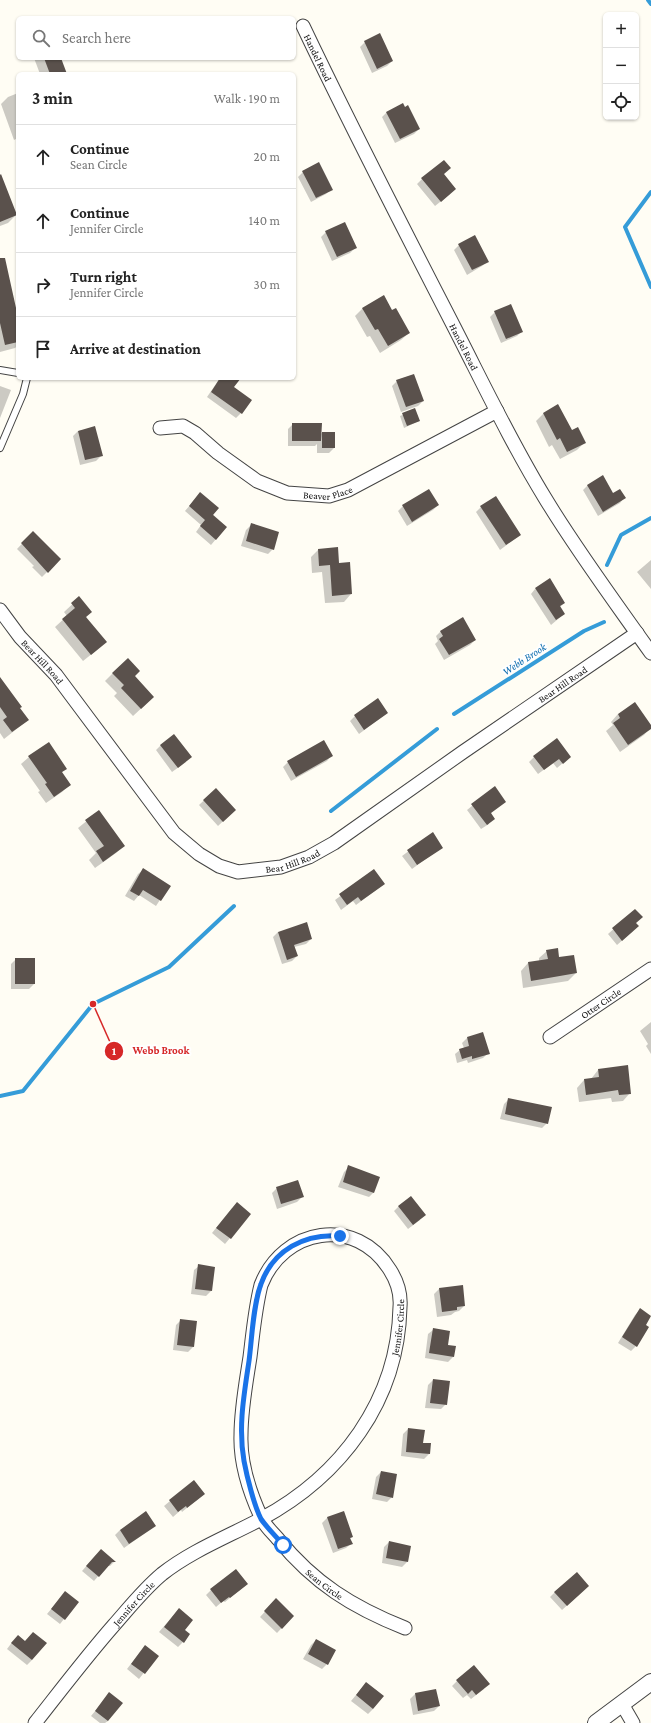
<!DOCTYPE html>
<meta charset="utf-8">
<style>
:root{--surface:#fff;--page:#f6f6f6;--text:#222;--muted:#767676;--line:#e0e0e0}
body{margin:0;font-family:"Crimson Pro",serif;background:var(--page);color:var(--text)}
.controls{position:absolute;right:12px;top:12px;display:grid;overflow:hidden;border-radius:6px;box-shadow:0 1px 3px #0004}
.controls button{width:36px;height:36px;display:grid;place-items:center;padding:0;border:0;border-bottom:1px solid var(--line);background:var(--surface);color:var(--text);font:20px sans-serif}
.stop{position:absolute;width:12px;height:12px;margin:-9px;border:3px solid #1a73e8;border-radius:50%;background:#fff}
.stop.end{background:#1a73e8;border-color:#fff;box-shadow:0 1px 4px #0008}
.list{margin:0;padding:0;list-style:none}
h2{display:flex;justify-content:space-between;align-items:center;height:52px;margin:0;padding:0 16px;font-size:17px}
h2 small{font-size:13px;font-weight:400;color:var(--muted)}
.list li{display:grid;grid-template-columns:26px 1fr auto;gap:12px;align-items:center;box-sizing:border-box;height:64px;padding:0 16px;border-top:1px solid var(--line)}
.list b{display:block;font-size:15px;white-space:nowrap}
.list p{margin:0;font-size:13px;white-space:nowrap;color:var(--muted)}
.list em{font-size:13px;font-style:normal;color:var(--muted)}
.icon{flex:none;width:22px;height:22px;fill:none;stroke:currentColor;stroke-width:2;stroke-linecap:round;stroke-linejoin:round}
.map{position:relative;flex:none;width:651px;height:1723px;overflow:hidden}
.search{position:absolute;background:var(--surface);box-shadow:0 1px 3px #0004;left:16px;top:16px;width:280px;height:44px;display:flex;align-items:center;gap:10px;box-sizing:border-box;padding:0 14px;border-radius:6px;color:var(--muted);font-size:15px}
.panel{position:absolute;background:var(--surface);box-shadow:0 1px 3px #0004;left:16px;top:72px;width:280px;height:308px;border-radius:6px}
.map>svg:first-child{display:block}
.shadow{fill:#0003}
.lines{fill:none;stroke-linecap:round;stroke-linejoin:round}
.stream{stroke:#359cd8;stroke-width:4}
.building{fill:#5a514c}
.service-casing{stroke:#444;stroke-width:8}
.minor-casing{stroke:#444;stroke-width:15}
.tertiary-casing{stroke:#444;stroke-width:18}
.service{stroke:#fff;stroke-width:6}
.minor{stroke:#fff;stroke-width:13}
.tertiary{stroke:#fff;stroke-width:16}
.route{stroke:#1a73e8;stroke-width:5}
.labels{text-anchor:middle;stroke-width:4;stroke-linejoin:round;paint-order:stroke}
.street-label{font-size:10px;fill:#111;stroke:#fff}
.water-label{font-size:11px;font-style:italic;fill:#0d6daf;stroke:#fff}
.leader{fill:none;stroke:#d62828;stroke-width:1.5}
.callout-dot{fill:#d62828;stroke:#fff;stroke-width:1.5}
.mark-label{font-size:12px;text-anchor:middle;font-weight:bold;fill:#fff}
.callout-label{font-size:11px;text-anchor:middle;font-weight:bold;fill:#d62828;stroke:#fff;stroke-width:4;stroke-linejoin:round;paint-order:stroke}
</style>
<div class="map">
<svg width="651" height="1723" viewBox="0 0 651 1723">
<rect width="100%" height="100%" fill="#fffdf4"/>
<path class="shadow" d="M365 42 392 61 387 66 372 73 360 47Z
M34 58H60L66 74H40Z
M18 93V138L14 140 1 104 8 97Z
M387 112 419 129 414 134 395 143 382 117Z
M303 172 331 189 326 194 311 202 298 177Z
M443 175 450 194 435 206 417 184 422 179Z
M0 196 16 215 8 223 0 226Z
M326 232 355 248 350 253 332 261 321 237Z
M459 245 487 262 482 266 467 275 454 250Z
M0 272 18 322V345L15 348 0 352Z
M363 308 392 311 409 333 401 340 380 353 370 336 367 337 355 316Z
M495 312 522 331 517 336 501 343 490 317Z
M220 378H231L241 413 236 418 207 397Z
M397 381 423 401 418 406 401 412 392 386Z
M0 386 11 390 0 418Z
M558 406 571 431 585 442 577 450 560 459 552 445 549 447 536 421 543 414Z
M414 410 419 421 404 428 400 416Z
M293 424 320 434 322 433 334 448 329 453H317V444L315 446H288V429Z
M94 428 101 456 96 461 80 465 73 436 78 431Z
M588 485 613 494 624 498 620 503 598 516 583 490Z
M196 498 226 527 211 545 196 532 201 525 185 511Z
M438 505 433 510 407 526 398 511 403 506Z
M481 507 520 535 500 550 476 512Z
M251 525 273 549 268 554 241 546 246 530Z
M33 532 60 559 42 577 32 567 34 566 17 549Z
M318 550 338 564 349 563 351 594 344 602 325 603 322 572 312 573 311 557Z
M651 560V589L637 572Z
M535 589 564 603 560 607 564 614 551 625 531 594Z
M79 598 98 649 83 661 55 627 67 616 64 612Z
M441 631 475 640 470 645 444 660 435 644 438 641 436 636Z
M113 673 146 704 133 716 114 696 117 693 105 681Z
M0 687 28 720 4 739 0 733Z
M387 713 359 734 350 721 355 716Z
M618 714 651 727 644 735 620 752 606 731 613 725 611 722Z
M323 742 331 756 327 761 291 781 283 767 288 762Z
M161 745 186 762 172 772 156 750Z
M29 757 66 768 61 773 69 785 62 792 46 803 38 792 40 791 21 764Z
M534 757H570L557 768 553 763 538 774 529 762Z
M494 788 489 824 481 829 467 810Z
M216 789 235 810 218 826 199 805Z
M99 811 124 846 116 853 95 868 89 860 96 853 78 828Z
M433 833 442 847 412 869 402 856Z
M143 870 169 886 156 906 139 895 134 901 125 896 138 874Z
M374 871 384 884 356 905 353 901 341 910 335 900Z
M635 910V923L633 931 617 945 608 934Z
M278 932 311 939 306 944 294 947 297 956 292 961 282 964 273 937Z
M547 951 576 973 568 981 523 988 521 971 528 963 539 961V958Z
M16 959 34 984 29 989H11V964Z
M651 1022V1054L646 1046 648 1044 640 1031Z
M467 1038 488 1053 483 1058 468 1063 467 1060 457 1063 455 1054 460 1050 464 1048 462 1043Z
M598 1070 630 1093 623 1101 612 1102 611 1098 579 1102 577 1088 584 1080 591 1079Z
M509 1099 547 1123 542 1128 500 1119 504 1104Z
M349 1167 374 1192 369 1197 338 1187 344 1172Z
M277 1188 302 1197 297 1202 277 1209 272 1193Z
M399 1206 420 1220 408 1229 394 1211Z
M232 1208 250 1214 225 1244 212 1233Z
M199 1266 214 1268 211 1291 206 1296 191 1294 194 1270Z
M462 1286 464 1306 459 1311 455 1312 451 1315 437 1317 434 1294 439 1289Z
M640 1310 636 1346 631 1351 618 1343 635 1315Z
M181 1320 196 1322 193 1347 188 1352 173 1350 176 1325Z
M433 1330 447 1346 453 1357 448 1362 425 1358 428 1334Z
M433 1380 446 1404 441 1409 425 1408 428 1385Z
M408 1429 422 1443 429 1454 424 1459 401 1456 403 1434Z
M381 1472 392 1497 387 1502 372 1499 376 1477Z
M194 1481 199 1498 182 1512 181 1510 173 1517 164 1506Z
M343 1512 352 1537 350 1539 351 1544 346 1548 333 1553 322 1523 327 1518Z
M155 1526 124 1548 115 1535 120 1530Z
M389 1542 407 1562 402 1567 382 1563 384 1547Z
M96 1555 114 1562 110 1566H107L94 1581 82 1571Z
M247 1584 225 1602 223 1601 216 1607 206 1595 211 1590Z
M583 1591 562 1610 550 1597 555 1592Z
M61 1597 64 1619 60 1624 47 1614Z
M271 1605 293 1616 277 1633 260 1617Z
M179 1609 183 1630V1642L178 1647 159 1632Z
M316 1640 334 1651 327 1664 322 1669 303 1659 311 1645Z
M13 1641 25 1642 32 1660 27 1665 7 1649Z
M140 1652 157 1656 139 1679 127 1669Z
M457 1681 484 1689 471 1699 467 1695 463 1698 452 1686Z
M366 1683 373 1709 368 1714 351 1701Z
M435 1690 439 1706 434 1711 413 1715 410 1699 415 1694Z
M105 1699 108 1721 105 1723H100L91 1716Z"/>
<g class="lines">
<path class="stream" d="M648 0 651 4
M651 192 625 227 651 287
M607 565 621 535 651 518
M454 714 584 631 604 622
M331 811 437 729
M0 1096 23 1091 93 1004 169 967 234 906"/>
</g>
<path class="building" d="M380 33 393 61 377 69 364 41Z
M44 58H61L67 74H50Z
M403 103 405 107 408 105 420 129 400 139 386 112Z
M444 160 451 168 444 174 456 189 441 202 421 178Z
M319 162 333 190 316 198 302 171Z
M1 174 17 215 0 222V175Z
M345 222 357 248 337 257 325 231Z
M475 235 489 262 472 270 458 244Z
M0 258H5L18 317V342L5 345 0 323Z
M384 295 392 310 396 308 410 333 388 346 378 329 375 330 362 308Z
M511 304 523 332 506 339 494 311Z
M414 374 424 401 406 407 396 380Z
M220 378H241L234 387 252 400 242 414 211 392Z
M558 404 572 430 578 427 586 443 567 452 560 438 557 440 543 413Z
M415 408 420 421 407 426 402 413Z
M292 423H322L321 441H292Z
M95 426 103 456 85 460 78 431Z
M322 432H335V448H322Z
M603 475 613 493 620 489 626 498 603 512 587 485Z
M429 489 439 505 412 522 402 505Z
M200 492 219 508 213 515 227 527 216 540 200 526 205 520 189 506Z
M496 496 521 535 506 545 480 506Z
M251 523 279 532 274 550 246 541Z
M33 531 61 559 48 573 21 543Z
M338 547 339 563 350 562 352 594 332 596 330 565 319 566 318 549Z
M550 578 565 603 560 606 565 614 556 620 535 588Z
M79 596 92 612 86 617 107 642 91 655 62 619 75 608 71 603Z
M463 617 476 640 449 655 439 639 443 636 440 631Z
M128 658 140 671 135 676 154 697 141 709 121 688 124 685 112 673Z
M0 677 22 707 20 708 29 720 12 732 3 720 7 717 0 707Z
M378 698 388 713 364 730 354 715Z
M635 702 651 725V729L628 745 613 723 620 718 618 714Z
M174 734 192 757 178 768 160 745Z
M557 738 571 757 563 764 559 759 544 770 533 756Z
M324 740 333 756 296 777 287 761Z
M49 742 67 769 62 772 71 785 54 797 45 784 47 783 28 756Z
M495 786 506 802 491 813 495 819 487 825 471 804Z
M216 788 236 810 223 822 203 800Z
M99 810 125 846 103 862 96 851 104 846 85 820Z
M433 832 443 848 417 865 407 850Z
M143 868 171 886 161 901 143 890 139 896 130 891Z
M374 869 385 884 361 901 358 897 347 905 339 894Z
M635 909 643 917 636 923 639 926 622 941 612 928Z
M307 922 312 939 294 945 298 956 287 960 278 932Z
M558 948 559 957 574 955 577 973 531 981 528 962 548 959 546 950Z
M15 958H35V984H15Z
M483 1032 490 1054 472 1059V1056L462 1059 459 1049 469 1046 467 1037Z
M628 1065 631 1094 619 1095 618 1090 586 1095 584 1079 599 1077 598 1069Z
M508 1098 552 1107 548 1124 505 1114Z
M348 1165 380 1177 374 1193 343 1182Z
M298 1180 304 1197 281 1204 276 1187Z
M411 1196 426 1215 413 1225 398 1206Z
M237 1202 251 1214 231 1239 216 1228Z
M198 1264 215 1267 212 1291 195 1289Z
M463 1285 465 1306 457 1307V1310L442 1312 439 1288Z
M640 1308 651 1316 646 1325 649 1327 637 1347 622 1337Z
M180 1319 197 1321 194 1347 177 1345Z
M433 1328 450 1331 448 1345 456 1346 454 1357 429 1353Z
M433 1379 450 1381 447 1405 430 1403Z
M408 1428 425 1430 423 1443H431L430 1454 406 1452Z
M381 1471 397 1474 393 1498 376 1494Z
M194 1480 205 1494 187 1508 186 1506 178 1512 169 1500Z
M146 1511 156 1526 129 1544 120 1530Z
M344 1511 353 1537 350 1538 353 1544 338 1549 327 1517Z
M389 1541 411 1546 408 1562 386 1558Z
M101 1549 116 1562H112L99 1577 86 1566Z
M236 1569 248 1584 230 1598 229 1597 221 1603 210 1589Z
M577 1572 589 1586 567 1606 554 1592Z
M65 1591 79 1602 65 1620 51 1609Z
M276 1598 294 1616 282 1629 264 1611Z
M179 1608 193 1620 185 1630 190 1634 184 1643 164 1627Z
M33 1632 47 1643 32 1660 11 1643 18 1635 25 1641Z
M316 1639 336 1650 328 1665 308 1654Z
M145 1645 159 1656 145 1674 131 1664Z
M474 1665 490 1684 476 1695 472 1690 468 1694 456 1680Z
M366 1682 384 1696 373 1709 356 1695Z
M436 1689 440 1706 418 1711 415 1693Z
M109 1692 123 1703 108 1721 95 1711Z"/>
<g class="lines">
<g class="service-casing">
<path id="service" d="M0 370 18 373
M0 448 23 394 27 378"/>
</g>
<g class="minor-casing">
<g id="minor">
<path id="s1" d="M303 26C350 125 400 222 450 319 481 379 510 441 545 498 577 551 615 602 651 653"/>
<path id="s2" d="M160 428 183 426 195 433 218 453 257 481 287 493 329 496 348 490 497 411"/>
<path id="s3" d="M0 610 20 637 56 675 174 833 199 854 219 866 238 872 281 867 309 857 334 843 463 752 637 633"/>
<path id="s4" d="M550 1037 651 969"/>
<path d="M622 1704 633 1723"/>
<path id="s5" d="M35 1723C61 1690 86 1657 114 1625 129 1608 144 1589 162 1574 191 1551 227 1537 261 1519 341 1476 398 1401 400 1307 401 1295 397 1281 390 1270 356 1215 283 1228 261 1285 255 1309 253 1333 250 1357 246 1383 241 1409 241 1435 240 1462 250 1493 261 1517 264 1525 272 1532 278 1539 314 1583 352 1607 405 1628"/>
</g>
</g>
<g class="tertiary-casing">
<path id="tertiary" d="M596 1723 651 1682"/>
</g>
<use href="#service" class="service"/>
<use href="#minor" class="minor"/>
<use href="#tertiary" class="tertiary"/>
</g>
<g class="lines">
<path class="route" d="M283 1545C276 1536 267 1528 261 1519 254 1505 247 1477 244 1461 238 1427 244 1395 249 1361 252 1338 253 1305 261 1284 273 1250 305 1233 340 1236"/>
</g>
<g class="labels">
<g class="street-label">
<text dy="4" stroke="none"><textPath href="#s1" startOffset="35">Handel Road</textPath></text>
<text dy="4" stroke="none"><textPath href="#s1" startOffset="359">Handel Road</textPath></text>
<text dy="4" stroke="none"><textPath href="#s2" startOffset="189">Beaver Place</textPath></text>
<text dy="4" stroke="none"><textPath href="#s3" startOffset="67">Bear Hill Road</textPath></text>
<text dy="4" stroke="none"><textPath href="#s3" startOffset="739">Bear Hill Road</textPath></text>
<text dy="4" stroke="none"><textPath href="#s3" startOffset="415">Bear Hill Road</textPath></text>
<text dy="4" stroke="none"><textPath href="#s4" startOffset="61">Otter Circle</textPath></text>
<text dy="4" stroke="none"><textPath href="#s5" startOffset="555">Jennifer Circle</textPath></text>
<text dy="4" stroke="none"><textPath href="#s5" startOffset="1107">Sean Circle</textPath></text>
<text dy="4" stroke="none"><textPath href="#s5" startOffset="155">Jennifer Circle</textPath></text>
</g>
<g class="water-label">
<text transform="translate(524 659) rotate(-33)" y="4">Webb Brook</text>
</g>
</g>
<path class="leader" d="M93 1004L114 1051"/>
<g class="callout-dot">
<circle cx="93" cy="1004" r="4"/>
<circle cx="114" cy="1051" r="10"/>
</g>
<g class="mark-label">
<text x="114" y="1055">1</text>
</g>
<g class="callout-label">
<text x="161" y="1054">Webb Brook</text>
</g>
</svg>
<div class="controls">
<button>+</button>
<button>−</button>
<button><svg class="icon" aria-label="locate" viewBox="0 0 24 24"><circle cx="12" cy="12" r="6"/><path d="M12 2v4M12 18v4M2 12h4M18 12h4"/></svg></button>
</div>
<div class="stop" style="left:283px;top:1545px"></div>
<div class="stop end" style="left:340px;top:1236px"></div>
<div class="search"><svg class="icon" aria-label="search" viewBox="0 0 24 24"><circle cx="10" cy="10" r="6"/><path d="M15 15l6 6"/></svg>Search here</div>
<section class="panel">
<h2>3 min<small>Walk · 190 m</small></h2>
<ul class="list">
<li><svg class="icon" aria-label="ahead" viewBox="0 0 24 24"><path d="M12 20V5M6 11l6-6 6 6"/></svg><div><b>Continue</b><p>Sean Circle</p></div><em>20 m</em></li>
<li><svg class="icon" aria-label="ahead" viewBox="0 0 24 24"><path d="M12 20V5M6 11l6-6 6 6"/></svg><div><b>Continue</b><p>Jennifer Circle</p></div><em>140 m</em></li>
<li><svg class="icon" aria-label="right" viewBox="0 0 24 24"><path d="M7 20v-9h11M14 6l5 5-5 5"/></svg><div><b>Turn right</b><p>Jennifer Circle</p></div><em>30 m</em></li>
<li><svg class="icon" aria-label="arrive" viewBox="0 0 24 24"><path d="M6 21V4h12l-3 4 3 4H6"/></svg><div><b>Arrive at destination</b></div></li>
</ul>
</section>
</div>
